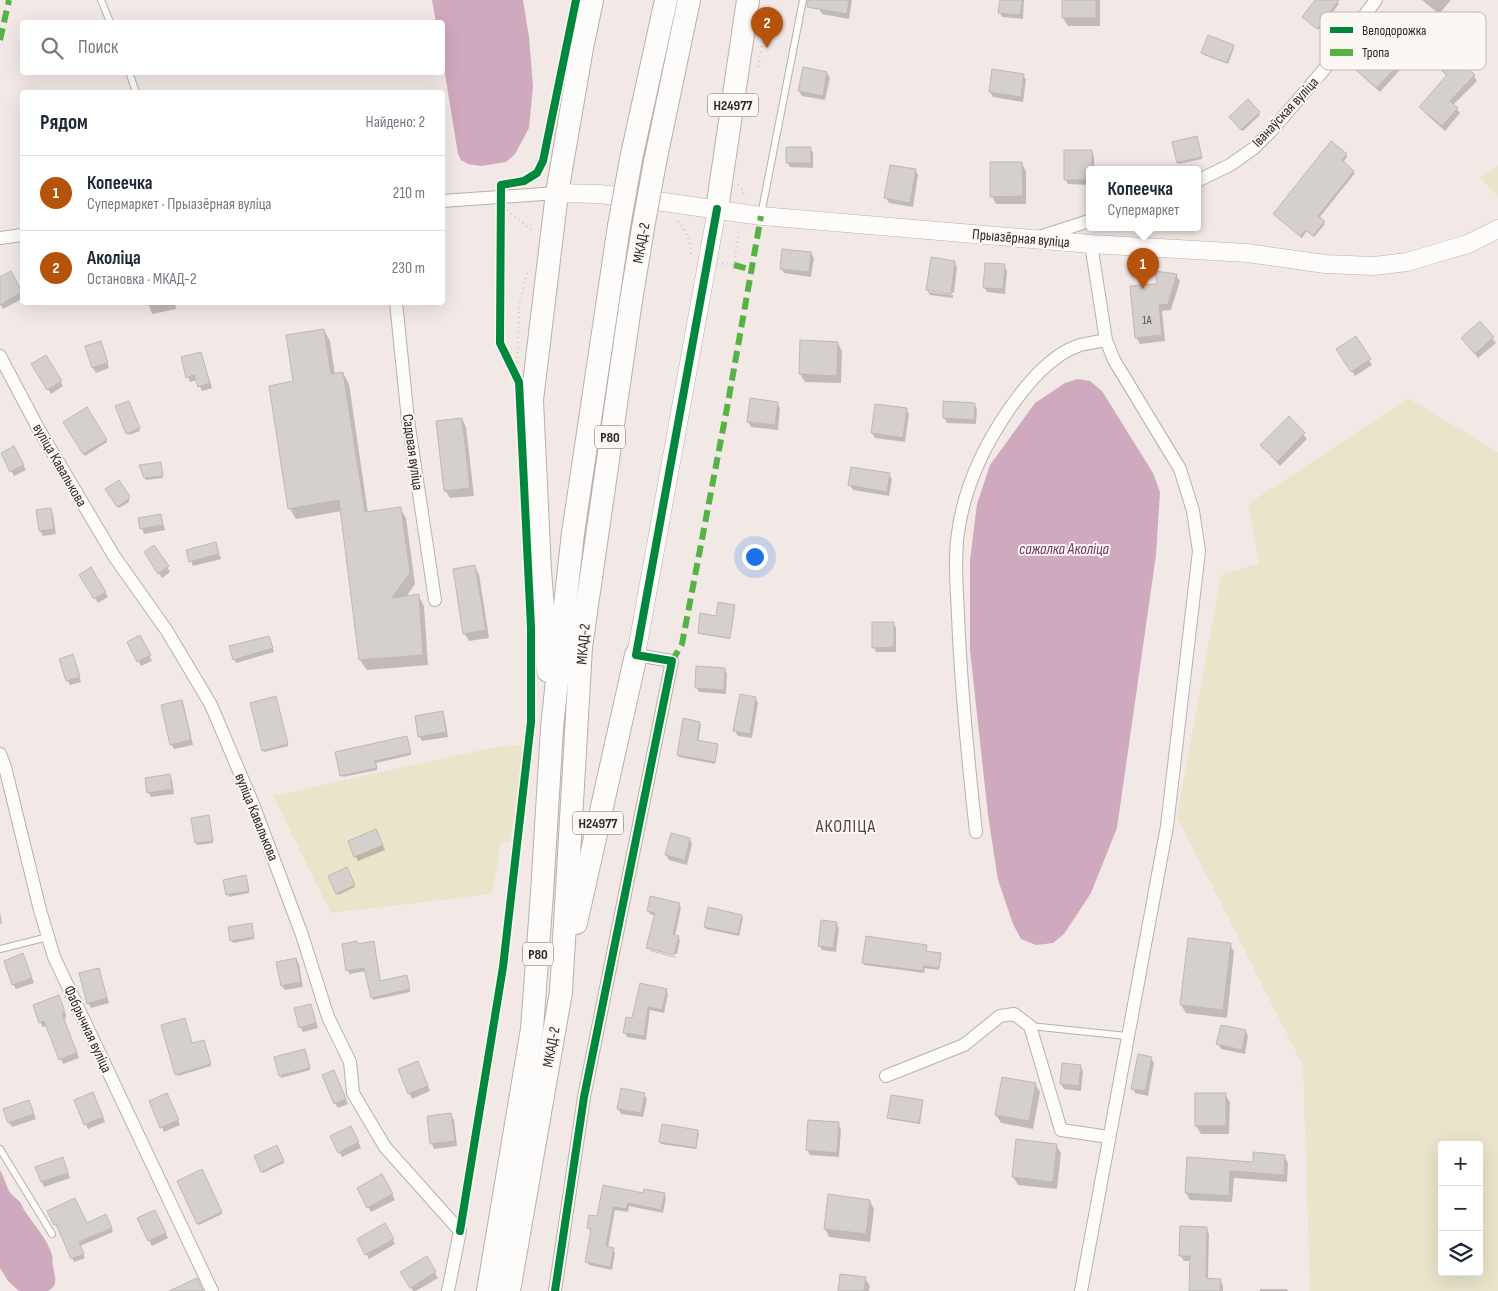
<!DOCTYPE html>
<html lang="ru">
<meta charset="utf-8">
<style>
:root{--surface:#fff;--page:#f6f6f7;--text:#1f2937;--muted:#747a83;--line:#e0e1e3;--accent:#b45309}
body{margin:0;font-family:"Sofia Sans Condensed",sans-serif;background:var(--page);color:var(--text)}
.controls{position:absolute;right:15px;bottom:15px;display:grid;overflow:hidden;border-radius:5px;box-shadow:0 5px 20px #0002}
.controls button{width:45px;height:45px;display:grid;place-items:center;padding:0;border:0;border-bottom:1px solid var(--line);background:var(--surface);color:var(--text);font:25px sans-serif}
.you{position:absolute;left:754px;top:556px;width:18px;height:18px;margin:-12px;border:4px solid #fff;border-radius:50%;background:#1a73e8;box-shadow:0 0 0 8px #1a73e833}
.badge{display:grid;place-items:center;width:32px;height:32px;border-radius:50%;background:var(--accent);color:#fff;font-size:16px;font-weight:700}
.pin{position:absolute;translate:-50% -41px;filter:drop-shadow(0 1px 2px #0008)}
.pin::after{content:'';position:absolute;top:26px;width:18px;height:15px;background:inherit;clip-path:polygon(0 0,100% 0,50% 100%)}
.popup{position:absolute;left:1086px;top:166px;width:115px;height:65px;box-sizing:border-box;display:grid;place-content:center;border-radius:5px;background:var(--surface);filter:drop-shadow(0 1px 4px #0005);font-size:16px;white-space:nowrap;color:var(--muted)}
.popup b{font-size:19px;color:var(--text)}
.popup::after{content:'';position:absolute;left:50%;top:100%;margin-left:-10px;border:10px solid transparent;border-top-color:var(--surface)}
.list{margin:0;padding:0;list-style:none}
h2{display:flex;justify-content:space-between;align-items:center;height:65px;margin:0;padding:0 20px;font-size:21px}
h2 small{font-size:16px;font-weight:400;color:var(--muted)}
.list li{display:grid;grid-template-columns:32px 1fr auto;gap:15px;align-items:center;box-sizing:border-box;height:75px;padding:0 20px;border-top:1px solid var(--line)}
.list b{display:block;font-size:19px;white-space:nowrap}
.list p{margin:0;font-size:16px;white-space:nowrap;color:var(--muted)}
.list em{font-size:16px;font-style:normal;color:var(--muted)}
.icon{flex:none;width:28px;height:28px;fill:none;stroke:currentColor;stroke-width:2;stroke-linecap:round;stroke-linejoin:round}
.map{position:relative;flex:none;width:1498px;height:1291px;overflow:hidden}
.search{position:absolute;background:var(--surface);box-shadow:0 5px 20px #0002;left:20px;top:20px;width:425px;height:55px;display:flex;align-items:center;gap:12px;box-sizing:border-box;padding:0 18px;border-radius:5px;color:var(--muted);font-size:19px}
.panel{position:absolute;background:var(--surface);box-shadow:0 5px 20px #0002;left:20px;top:90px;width:425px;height:215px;border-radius:5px}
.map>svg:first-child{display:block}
.green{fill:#e9e4ca;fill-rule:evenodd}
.water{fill:#cfa9be}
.shadow{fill:#0003}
.building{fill:#d5d0cc;stroke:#beb9b5}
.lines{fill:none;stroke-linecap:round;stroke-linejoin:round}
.lane-casing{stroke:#b7b0ad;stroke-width:8}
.street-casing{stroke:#b7b0ad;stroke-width:14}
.secondary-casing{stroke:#b7b0ad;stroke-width:19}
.highway-casing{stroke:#b7b0ad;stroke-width:24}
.path{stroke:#cecbca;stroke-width:2.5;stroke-dasharray:1 4;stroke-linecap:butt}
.lane{stroke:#fdfcfb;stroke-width:6}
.street{stroke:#fdfcfb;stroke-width:12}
.secondary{stroke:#fdfcfb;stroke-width:18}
.highway{stroke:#fdfcfb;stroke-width:22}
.highway-bridge-casing{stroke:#b7b0ad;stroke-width:24;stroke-linecap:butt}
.highway-bridge{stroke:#fdfcfb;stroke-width:22}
.quiet{stroke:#56b245;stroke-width:6;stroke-dasharray:12 6;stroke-linecap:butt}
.cycleway-casing{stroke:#fdf7f4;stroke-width:11}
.cycleway{stroke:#00873e;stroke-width:8}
.labels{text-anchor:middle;stroke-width:4;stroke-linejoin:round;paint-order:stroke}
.number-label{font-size:12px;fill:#5b5652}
.shield{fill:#fdf7f4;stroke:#6d6764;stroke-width:1}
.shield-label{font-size:14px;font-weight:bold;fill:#2f2926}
.street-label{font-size:15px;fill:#2f2926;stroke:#fdf7f4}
.water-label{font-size:16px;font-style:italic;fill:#733460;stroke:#fdf7f4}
.quarter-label{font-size:18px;letter-spacing:1px;fill:#50433e;stroke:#fdf7f4}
.key{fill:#fdf7f4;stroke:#bfb9b6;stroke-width:1}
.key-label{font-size:14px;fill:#2f2926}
</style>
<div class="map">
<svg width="1498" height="1291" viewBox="0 0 1498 1291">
<rect width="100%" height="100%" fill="#f2e9e6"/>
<path class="green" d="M1498 165V197L1480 177Z
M1408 398 1498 452V1291H1310L1303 1066 1177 816 1221 575 1259 563 1248 504ZM1442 1145H1479V1272H1442Z
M514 745 525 746 510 841 501 843 492 894 331 913 273 796 486 749Z"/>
<path class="water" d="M432 0H523L529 37 533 86 529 128 515 154 506 162 481 166 468 164 461 160 458 154 443 62 442 22H436Z
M1078 379 1090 381 1102 391 1153 473 1160 492 1156 555 1117 828 1091 893 1064 934 1053 943 1036 945 1021 939 1013 924 998 880 988 815 970 650V560L977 504 990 465 1035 403 1065 383Z
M0 1170C4 1177 5 1182 8 1189 11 1197 21 1199 23 1208 32 1223 47 1238 52 1255 53 1259 52 1263 53 1267 55 1277 59 1285 48 1291H19L8 1281 0 1268Z"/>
<path class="shadow" d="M821 0H852L849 19 822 14 819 9Z
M1001 0H1024L1023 19 1002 17 1000 12Z
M1063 0H1100V26H1068L1063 18Z
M1317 0H1335L1339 4 1319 30 1305 19Z
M1422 0H1451L1439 14Z
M1408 23 1434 46 1474 76 1477 81 1453 105 1460 113 1445 131 1424 112 1421 108 1447 76 1420 50 1409 63 1407 62 1380 92 1361 75 1358 70 1382 53Z
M1233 46 1234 48 1228 64 1204 55 1203 53Z
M827 73 830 78 825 100 802 96 799 91Z
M1023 75 1026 80 1023 102 993 97 990 92Z
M1248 101 1260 115 1243 131 1231 119Z
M1197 140 1202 159 1179 164 1178 162Z
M810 148 813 153V168L790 167 787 162Z
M1092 151 1094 156V170H1089V185L1068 184 1065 179Z
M1346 155 1347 157 1343 163 1355 173 1319 218 1325 224 1314 237 1307 231 1302 238 1274 214Z
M1021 163 1026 171V204H996L992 196Z
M915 170 918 175 913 207 889 203 886 198Z
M811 253 814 258 811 277 784 273 781 269Z
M954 262 957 267 954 293 929 289V292L953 295V298L930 295 927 290Z
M1004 266 1007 271 1005 294 987 292 984 287Z
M11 272 22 294V299L3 309 0 304V278Z
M1176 275 1180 281 1171 310 1162 311 1165 341 1140 344 1136 337 1159 285Z
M148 302H175L176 309 152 314Z
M1480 323 1496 343 1478 358 1462 338Z
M324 330 330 341 335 375 343 373 349 384 368 513 400 508 406 518 415 584 406 597 418 595 424 606 428 665 367 670 360 660 342 511 296 519 290 509 294 382Z
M1355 338 1372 365 1355 376 1338 349Z
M838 343 842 351 841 383 805 382 800 374Z
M103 348 109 368 96 373 93 368Z
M201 353 212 388 202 391 197 380 190 382 188 377Z
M46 357 63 386 51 394 33 364Z
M777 403 780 408 778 430 751 427 748 422Z
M129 404 140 431 129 435 117 407Z
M974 404 977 409 976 424 947 423 944 418Z
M87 409 107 442 85 456 65 422Z
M906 409 909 414 905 442 875 438 872 433Z
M1289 418 1307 439 1280 466 1261 445Z
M462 419 466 427 474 496 450 498 445 490Z
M14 448 26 470 14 476 2 454Z
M160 464 163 478 146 480 145 477Z
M889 475 892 479 889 496 853 490 850 485Z
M119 482 129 498V502L119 508 107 489Z
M50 509 53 514 56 534 43 536 40 531Z
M160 515 165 530 144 534 139 519Z
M215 543 221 559 193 566 191 561Z
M154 546 170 572 162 578 148 557Z
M474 567 479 574 489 638 469 641 464 633Z
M91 569 108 597 98 603 81 575Z
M734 606 735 608 730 639 700 634 699 632 717 617Z
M893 623 896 628V652H876L874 647Z
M140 637 152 661 141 666 129 642Z
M269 637 274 652 236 663 231 647Z
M75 661 81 682 70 685 67 680Z
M725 670 727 674 726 694 699 692 696 687Z
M755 698 758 703 752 738 738 736 735 731Z
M277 699 288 746 264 752 263 750Z
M181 701 184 706 193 745 174 749 171 744Z
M442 713 445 718 448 737 422 741 419 736Z
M684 720 700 723 701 725 698 742 717 745 718 747 715 764 679 757 678 755Z
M407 739 411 755 376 763 377 770 343 777 342 775Z
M169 775 172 780 174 794 151 797 148 792Z
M192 819H209L213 843 197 845Z
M379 836 385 850 358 861 355 856Z
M690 839 692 844 687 865 669 860 666 855Z
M346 869 355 887 338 895 329 877Z
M246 877 249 893 229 897 225 881Z
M679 904 681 908 675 936 678 937 680 940 677 954 649 947V949L648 948 656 916 650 914 648 911Z
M0 912 2 923 0 924Z
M741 916 743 918 739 936 706 929 705 927Z
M836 923 839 928 836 952 822 950 819 945Z
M252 926 254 939 233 943 232 941Z
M1189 940 1230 944 1234 952 1227 1018 1186 1013 1181 1005Z
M374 943 381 982 408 980 410 992 373 1000 366 971 349 974 344 945H358Z
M926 946 927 952 940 954 941 956 939 970 925 968 924 973 864 965 863 963Z
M649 950 676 957V958L650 951Z
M296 959 299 964 303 987 285 990 282 986Z
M25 960 34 983 16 989 13 984Z
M98 969 109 1003 91 1008 88 1003Z
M666 990 668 994 664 1013 650 1010 646 1040 627 1037 625 1033 633 1020Z
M61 1002 66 1015V1018L64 1019 79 1058 63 1064 47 1026 43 1027 40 1022Z
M310 1005 318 1028 303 1032 300 1027Z
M1246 1031 1248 1036 1245 1054 1221 1049 1218 1044Z
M205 1043 211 1066 178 1076 176 1074 192 1045Z
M306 1053 310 1070 281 1078 275 1058Z
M1151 1058 1154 1063 1148 1096 1135 1093 1133 1088Z
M1080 1066 1083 1071 1081 1091 1064 1089 1061 1084Z
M420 1067 430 1091 412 1099 399 1070Z
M336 1077 348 1104 338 1108 335 1103Z
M1035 1084 1040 1092 1033 1129 1001 1123 996 1115Z
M644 1094 647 1099 643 1117 621 1114 618 1109Z
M1225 1094 1230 1102 1229 1134H1201L1196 1126Z
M95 1098 105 1122 88 1129 75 1101Z
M169 1100 180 1125 164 1132 151 1102Z
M922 1101 923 1103 920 1124 889 1119 888 1117Z
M31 1106 36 1119 12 1127 9 1123Z
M451 1115 454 1120 457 1146 434 1149 432 1144Z
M838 1124 841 1129 839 1157 810 1155 807 1150Z
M698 1131 699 1133 696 1149 661 1144 660 1142Z
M354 1132 361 1148 342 1157 339 1152Z
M1056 1145 1061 1153 1057 1189 1018 1185 1013 1177Z
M276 1147 284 1163 263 1173 255 1156Z
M1284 1156 1288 1163 1287 1182 1234 1178 1232 1202 1190 1200 1186 1193 1188 1159 1254 1163Z
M65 1163 70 1178 44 1187 42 1182Z
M202 1171 222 1214 199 1225 178 1182Z
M382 1176 395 1200 371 1212 358 1189Z
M604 1186 644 1195H664L666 1198 663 1213 629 1206 628 1212 615 1210 608 1248 613 1249 615 1253 612 1270 589 1265 587 1262 592 1232 588 1228 598 1218Z
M870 1201 874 1209 870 1242 829 1237 825 1229Z
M49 1211 87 1224 108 1220 113 1232 80 1246 85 1258 74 1262 59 1227 57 1228Z
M157 1216 168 1238 152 1246 139 1219Z
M384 1225 395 1244 369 1259 358 1239Z
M1206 1228 1209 1234 1208 1279 1220 1280 1223 1286V1291H1190L1191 1261H1184L1180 1255Z
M426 1258 438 1278 416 1291H413L402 1272Z
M865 1278 870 1286 869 1291H839Z
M1260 1289H1287L1288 1291H1260Z"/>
<path class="building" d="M808 0H849L847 14 807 7Z
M1000 0H1022L1020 15 998 13Z
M1062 0H1096V18H1062Z
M1315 0H1339L1317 29 1302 17Z
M1408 21 1434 44 1438 40 1475 75 1450 101 1458 108 1442 126 1419 107 1447 75 1417 46 1406 59 1404 58 1377 88 1356 70 1377 47 1382 51Z
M1208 35 1234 45 1227 63 1201 53Z
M803 67 827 72 823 96 798 91Z
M992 69 1024 74 1021 97 989 92Z
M1248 99 1260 112 1241 130 1229 117Z
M1197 136 1202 157 1177 163 1172 142Z
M1331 141 1347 154 1342 160 1354 171 1318 216 1325 221 1313 236 1306 230 1300 236 1273 214Z
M786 147H811V163H786Z
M1064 150H1092V170H1089V180H1064Z
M990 162H1022L1023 196 990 197Z
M890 165 916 169 910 203 884 198Z
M782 249 811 252 809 272 780 269Z
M931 257 955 261 951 294 926 290Z
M985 263 1005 264 1003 289 983 288Z
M11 271 22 292 0 305V277Z
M1155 271 1177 274 1168 304 1159 305 1162 335 1135 338 1130 286 1157 284Z
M1480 321 1494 337 1475 354 1461 338Z
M324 329 331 374 343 372 365 512 401 507 410 573 392 598 419 594 423 655 359 660 339 500 288 509 269 386 293 381 286 335Z
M1356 336 1371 359 1351 372 1336 349Z
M800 340 838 342 837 376 799 374Z
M101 341 108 363 92 368 85 346Z
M201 352 210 383 198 387 194 375 186 378 181 357Z
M46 355 62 381 47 390 31 364Z
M750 398 778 402 775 425 747 422Z
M129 401 140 428 126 434 115 406Z
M943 401 975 403 974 420 943 418Z
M875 404 907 408 903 438 871 433Z
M87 407 107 440 83 454 63 422Z
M1289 416 1305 433 1277 462 1260 445Z
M462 418 470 488 444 491 436 421Z
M14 446 24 465 10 472 1 453Z
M161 462 163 476 144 478 139 465Z
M851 467 890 473 887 492 848 485Z
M119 480 129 495V499L117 507 105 489Z
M51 508 54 529 39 531 36 510Z
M161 514 163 525 140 529 138 518Z
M216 542 219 554 189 562 186 550Z
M154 545 169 566 158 574 144 552Z
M475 565 486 630 463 634 453 569Z
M91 567 106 592 94 599 79 575Z
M718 602 735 605 730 638 698 633 700 613 716 616Z
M872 622H894V647L872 648Z
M140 635 151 655 137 662 127 642Z
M269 636 273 648 233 660 229 646Z
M73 654 80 677 66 681 59 659Z
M696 666 725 668 724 690 695 688Z
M740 694 756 697 750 734 733 731Z
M276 696 288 744 262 751 250 703Z
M182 700 191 740 170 745 161 705Z
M443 711 446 732 418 737 415 716Z
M683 718 700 722 697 740 718 744 715 762 677 755Z
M407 736 411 753 375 761 377 768 340 776 335 752Z
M170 774 172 789 147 793 145 778Z
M209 815 213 841 195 843 191 818Z
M376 829 383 845 354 857 348 841Z
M671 833 690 838 685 860 665 855Z
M347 867 355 885 336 894 328 876Z
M246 875 249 891 226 895 223 880Z
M650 896 680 903 673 934 679 936 674 955 646 948 655 913 647 911Z
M708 907 742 915 738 934 704 927Z
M821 920 837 922 833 948 818 946Z
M252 923 254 937 230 941 228 927Z
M866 936 927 945 926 951 941 953 939 968 924 966 923 971 862 963Z
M1188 938 1231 943 1223 1010 1180 1005Z
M357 941V944L374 941 380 981 407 975 410 989 371 998 364 968 346 971 342 944Z
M23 953 32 978 12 985 4 961Z
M296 958 301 982 281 986 276 962Z
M99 968 107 998 87 1004 79 973Z
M640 983 667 989 662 1010 648 1007 644 1036 623 1033 626 1017 632 1018Z
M59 995 64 1009V1013L62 1014 77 1053 59 1060 44 1021 39 1023 33 1005Z
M311 1004 316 1023 299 1028 294 1008Z
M185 1018 192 1043 204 1040 211 1064 175 1075 161 1025Z
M1221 1025 1246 1030 1242 1050 1216 1044Z
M305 1049 310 1068 279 1076 274 1057Z
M1138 1054 1152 1057 1145 1091 1131 1089Z
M418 1061 428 1086 408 1094 398 1069Z
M1062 1063 1081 1065 1079 1086 1060 1084Z
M334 1070 346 1099 334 1104 322 1075Z
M1002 1077 1036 1083 1029 1121 995 1115Z
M621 1088 645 1093 641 1113 617 1109Z
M93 1092 103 1117 84 1125 74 1100Z
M167 1093 179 1120 160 1128 149 1101Z
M1195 1093H1226V1126H1195Z
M891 1095 923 1100 919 1123 887 1118Z
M29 1100 34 1114 8 1123 3 1109Z
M451 1113 455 1141 430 1144 427 1116Z
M808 1120 839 1122 837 1153 806 1150Z
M662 1124 698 1130 696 1148 659 1142Z
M351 1126 359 1142 338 1153 330 1136Z
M1016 1139 1057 1144 1053 1182 1012 1177Z
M277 1145 284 1161 261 1172 254 1156Z
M1253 1152 1285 1155 1284 1175 1230 1171 1229 1196 1185 1193 1187 1157 1253 1162Z
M63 1157 68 1173 41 1182 35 1167Z
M202 1169 222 1212 197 1224 177 1181Z
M382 1174 393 1194 367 1208 357 1188Z
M603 1185 643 1193 644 1189 665 1193 661 1210 628 1203 626 1209 613 1207 606 1246 614 1248 610 1267 585 1262 591 1229 587 1228 589 1215 597 1216Z
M828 1194 870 1200 866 1234 824 1229Z
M75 1198 87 1223 106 1214 112 1228 79 1242 84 1254 71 1259 56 1224 54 1225 47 1211Z
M155 1210 166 1233 148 1241 137 1218Z
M385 1223 394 1239 365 1255 357 1239Z
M1180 1226 1207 1227 1206 1278 1221 1279 1220 1291H1189L1190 1256H1179Z
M427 1256 436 1272 410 1288 400 1272Z
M840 1274 866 1277 864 1291H838Z
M197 1278 203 1291H169Z"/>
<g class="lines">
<g class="lane-casing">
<path id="lane" d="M101 0 110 22
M129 72 136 92
M761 215 803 0
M0 949 48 937
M1030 1026 1127 1036
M0 1149 52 1234"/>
</g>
<g class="street-casing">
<path id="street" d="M1197 181 1230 165 1254 148 1273 129 1327 66 1376 0
M442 201 557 193
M1039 237 1089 221
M0 238 22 235
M396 302 408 420 435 600
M0 356 38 428 114 556 167 631 211 705 253 804 302 935 328 1017 350 1062 353 1093 385 1147 460 1231 448 1291
M0 754 5 767 40 910 54 957 212 1291
M976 832C968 760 961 688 958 616 957 589 954 560 958 533 964 488 985 444 1010 408 1027 384 1050 355 1080 345 1088 343 1097 342 1106 340
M886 1076 964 1045 1000 1016 1014 1014 1030 1026 1061 1130 1109 1137
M555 1291 584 1097 672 661 636 655
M1081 1291 1167 826 1199 551 1193 511 1180 469 1114 360 1106 340 1091 244"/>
</g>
<g class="secondary-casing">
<path id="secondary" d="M557 193 599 194 636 198 761 216 1091 244 1247 253 1325 264 1374 266 1407 262 1468 244 1498 229
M636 655 717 209"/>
</g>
<g class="highway-casing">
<path id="highway" d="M631 159 666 0
M655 162 689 0
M717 209 748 0
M548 671 540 571 532 400 557 193 582 48 592 0
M576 923 636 655
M488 1291 532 1029 542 893 552 728 564 614 573 533 619 226
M509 1291 561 992 581 647 630 307 643 228"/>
</g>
<path class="path" d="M758 67 766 22
M738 185 744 191 743 197
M507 210 534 232
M678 221C687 232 690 240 691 254
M722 263 734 265 739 228
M517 363 519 305 528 270"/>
<use href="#lane" class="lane"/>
<use href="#street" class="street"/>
<use href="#secondary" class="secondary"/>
<use href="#highway" class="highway"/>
<g class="highway-bridge-casing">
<path id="highway-bridge" d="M619 226 631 159
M643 228 655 162"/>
</g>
<use href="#highway-bridge" class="highway-bridge"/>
<path class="quiet" d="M0 40 9 0
M734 265 752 270
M672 661 682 644 727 408 761 216"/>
<g class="cycleway-casing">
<path id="cycleway" d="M460 1231 503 967 531 722V628L519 382 500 343 501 185 524 181 537 173 543 161 576 0
M555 1291 584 1097 672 661 636 655 717 209"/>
</g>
<use href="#cycleway" class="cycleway"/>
</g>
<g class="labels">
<g class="number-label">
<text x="1147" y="324">1А</text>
</g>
<g class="shield">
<rect x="708" y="93.5" width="50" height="23" rx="4"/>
<rect x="595" y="425.5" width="30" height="23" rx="4"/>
<rect x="573" y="811.5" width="50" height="23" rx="4"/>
<rect x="523" y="942.5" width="30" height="23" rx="4"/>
</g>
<g class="shield-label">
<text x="733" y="110">Н24977</text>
<text x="610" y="442">Р80</text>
<text x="598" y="828">Н24977</text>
<text x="538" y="959">Р80</text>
</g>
<g class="street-label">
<text transform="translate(1285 112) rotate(-47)" y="5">Іванаўская вуліца</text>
<text transform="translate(1021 238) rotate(5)" y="5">Прыазёрная вуліца</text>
<text transform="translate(641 243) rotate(-80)" y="5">МКАД-2</text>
<text transform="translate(413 452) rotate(82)" y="5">Садовая вуліца</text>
<text transform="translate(60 465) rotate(60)" y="5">вуліца Кавалькова</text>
<text transform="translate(583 644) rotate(-85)" y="5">МКАД-2</text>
<text transform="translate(257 817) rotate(68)" y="5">вуліца Кавалькова</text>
<text transform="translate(88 1029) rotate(65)" y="5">Фабрычная вуліца</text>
<text transform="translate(551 1047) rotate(-80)" y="5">МКАД-2</text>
</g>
<g class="water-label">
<text x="1064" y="554">сажалка Аколіца</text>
</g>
<g class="quarter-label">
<text x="846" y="832">АКОЛІЦА</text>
</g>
</g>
<rect x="1320" y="12" width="166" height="58" rx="8" class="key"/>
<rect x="1330" y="27" width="23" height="6" fill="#00873e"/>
<rect x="1330" y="49" width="23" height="7" fill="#56b245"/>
<g class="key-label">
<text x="1362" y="35">Велодорожка</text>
<text x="1362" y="57">Тропа</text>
</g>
</svg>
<div class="controls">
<button>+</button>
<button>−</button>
<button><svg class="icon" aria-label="layers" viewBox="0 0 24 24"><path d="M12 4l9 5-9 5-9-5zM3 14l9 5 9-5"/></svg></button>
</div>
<div class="you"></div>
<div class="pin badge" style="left:1143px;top:289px">1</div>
<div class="popup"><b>Копеечка</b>Супермаркет</div>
<div class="pin badge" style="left:767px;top:48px">2</div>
<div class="search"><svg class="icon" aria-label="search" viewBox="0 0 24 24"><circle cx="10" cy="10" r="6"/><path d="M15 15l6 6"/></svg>Поиск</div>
<section class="panel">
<h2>Рядом<small>Найдено: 2</small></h2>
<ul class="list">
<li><span class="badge">1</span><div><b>Копеечка</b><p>Супермаркет · Прыазёрная вуліца</p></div><em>210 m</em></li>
<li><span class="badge">2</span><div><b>Аколіца</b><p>Остановка · МКАД-2</p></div><em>230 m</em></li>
</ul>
</section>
</div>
